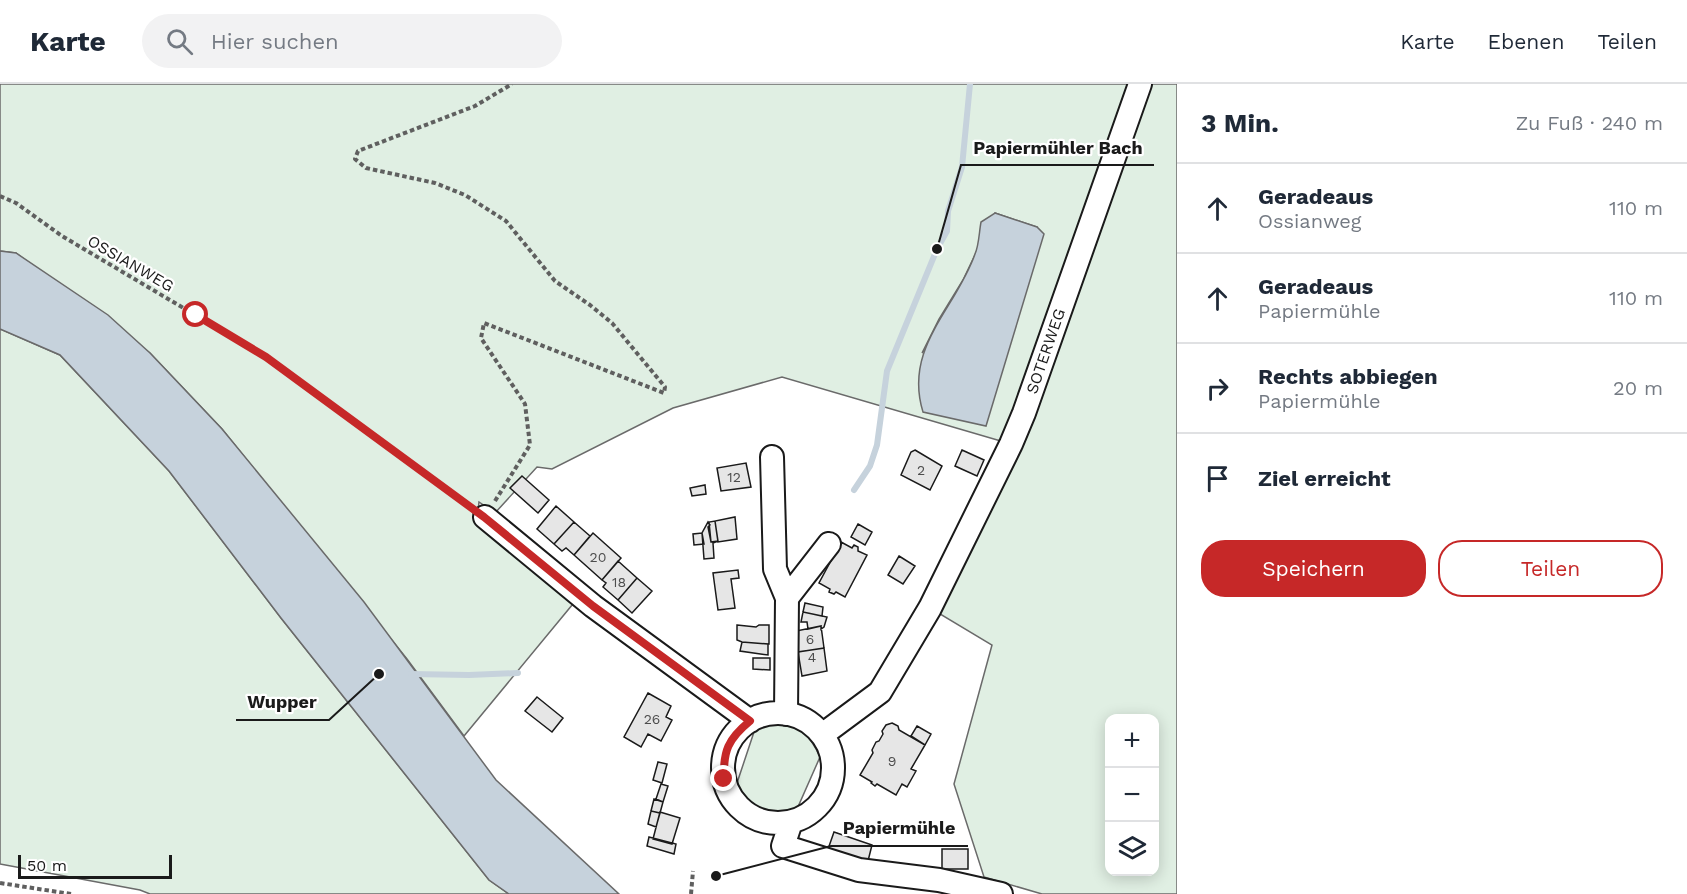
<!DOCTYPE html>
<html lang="de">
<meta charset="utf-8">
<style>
:root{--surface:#fff;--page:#f2f2f3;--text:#1f2937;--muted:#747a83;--line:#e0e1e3;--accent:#c62828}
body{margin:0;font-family:"Work Sans",sans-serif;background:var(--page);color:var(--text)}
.controls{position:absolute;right:18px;bottom:18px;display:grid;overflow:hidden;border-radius:12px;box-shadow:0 3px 15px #0003}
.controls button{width:54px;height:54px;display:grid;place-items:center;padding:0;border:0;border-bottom:2px solid var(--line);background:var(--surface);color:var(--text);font:30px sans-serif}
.scale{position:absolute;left:18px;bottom:15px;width:154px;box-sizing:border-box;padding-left:6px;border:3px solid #1a1a1a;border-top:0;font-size:16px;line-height:21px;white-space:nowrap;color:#1a1a1a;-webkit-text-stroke:4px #fff;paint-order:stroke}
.stop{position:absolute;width:18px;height:18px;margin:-14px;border:4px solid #c62828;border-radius:50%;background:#fff}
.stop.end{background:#c62828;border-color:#fff;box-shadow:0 2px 6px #0008}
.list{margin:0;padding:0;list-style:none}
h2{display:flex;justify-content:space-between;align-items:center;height:78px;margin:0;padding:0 24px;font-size:26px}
h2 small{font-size:20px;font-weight:400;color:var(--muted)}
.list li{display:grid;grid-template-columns:39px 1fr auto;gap:18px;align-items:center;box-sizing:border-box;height:90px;padding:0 24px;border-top:2px solid var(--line)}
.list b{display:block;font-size:22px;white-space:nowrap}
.list p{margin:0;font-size:20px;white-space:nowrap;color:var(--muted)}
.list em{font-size:20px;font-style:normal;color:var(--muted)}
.actions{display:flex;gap:12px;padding:18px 24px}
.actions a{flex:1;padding:14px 0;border:2px solid var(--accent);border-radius:24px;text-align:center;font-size:21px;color:var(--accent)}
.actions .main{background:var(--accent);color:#fff}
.icon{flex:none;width:33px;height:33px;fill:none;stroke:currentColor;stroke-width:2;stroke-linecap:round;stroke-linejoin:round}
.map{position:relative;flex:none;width:1177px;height:810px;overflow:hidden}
header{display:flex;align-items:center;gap:36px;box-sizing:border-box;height:84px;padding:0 30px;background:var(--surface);border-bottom:2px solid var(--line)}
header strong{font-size:28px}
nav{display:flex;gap:33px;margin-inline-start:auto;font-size:21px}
.search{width:420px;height:54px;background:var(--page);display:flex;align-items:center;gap:15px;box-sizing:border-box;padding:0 21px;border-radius:33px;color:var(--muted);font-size:22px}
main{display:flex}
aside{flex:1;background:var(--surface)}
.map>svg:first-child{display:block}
.green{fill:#e0efe3;stroke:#6a6a6a;stroke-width:1.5;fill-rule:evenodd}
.water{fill:#c6d2dc;stroke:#6a6a6a;stroke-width:1.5}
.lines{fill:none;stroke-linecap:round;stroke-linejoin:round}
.stream{stroke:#c6d2dc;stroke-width:6}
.building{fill:#e6e6e6;stroke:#1a1a1a;stroke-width:1.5}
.minor-casing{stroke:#1a1a1a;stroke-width:26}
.path{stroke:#5f5f5f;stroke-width:4;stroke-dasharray:4.5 3;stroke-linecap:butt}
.minor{stroke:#fff;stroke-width:22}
.route{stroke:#c62828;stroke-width:8}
.labels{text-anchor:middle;stroke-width:4.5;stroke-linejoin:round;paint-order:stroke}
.number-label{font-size:14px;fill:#4d4d4d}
.street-label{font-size:16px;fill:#1a1a1a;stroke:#fff}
.leader{fill:none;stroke:#1a1a1a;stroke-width:2}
.callout-dot{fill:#1a1a1a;stroke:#fff;stroke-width:2}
.callout-label{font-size:18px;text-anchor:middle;font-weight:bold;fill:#1a1a1a;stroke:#fff;stroke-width:4.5;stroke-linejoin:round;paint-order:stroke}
</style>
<header>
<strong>Karte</strong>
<div class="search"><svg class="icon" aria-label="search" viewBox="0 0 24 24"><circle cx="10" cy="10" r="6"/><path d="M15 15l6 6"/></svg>Hier suchen</div>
<nav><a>Karte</a><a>Ebenen</a><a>Teilen</a></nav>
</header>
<main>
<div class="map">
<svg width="1177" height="810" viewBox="0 0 1177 810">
<rect width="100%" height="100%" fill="#fff"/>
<path class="green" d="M0 0H1177V810H1042L984 793 954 700 992 561 930 524 1011 360 782 293 673 324 552 385 537 383 495 429 479 418 477 435 577 515 464 652 407 575 222 345 150 269 16 169 0 167ZM995 129 1037 143 922 269 939 235 963 196ZM1110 634H1154V788H1110Z
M0 245 60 271 169 387 281 534 489 796 509 810H150L140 806 0 780Z
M777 639C801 643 810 651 820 673L797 725C768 731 752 727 736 702L756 642Z"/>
<path class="water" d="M995 129 1037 143 1044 150 986 342 923 328C903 263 956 225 975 170 979 161 979 149 981 138Z
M0 167 16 169 108 231 150 269 222 345 364 518 496 696 619 810H509L489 796 281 534 169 387 60 271 0 245Z"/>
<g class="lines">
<path class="stream" d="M854 406 870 382 877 361 887 287 937 165 947 147 948 127 962 83 970 0
M411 590 469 591 518 589"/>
</g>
<path class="building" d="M915 366 942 382 930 406 901 391 911 368Z
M962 366 984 376 977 392 955 382Z
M746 379 751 403 721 407 717 384Z
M522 392 549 416 538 429 510 404Z
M705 401 706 410 692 412 690 404Z
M556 422 574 438 554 460 537 445Z
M735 433 737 455 718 458 715 437Z
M715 437 718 457 711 458 709 438Z
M574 438 590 452 574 471 566 464 562 467 554 460Z
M708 438 710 441 708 443 711 458 718 457 713 459 714 474 704 475 702 449Z
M858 440 872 448 865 461 851 453Z
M593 449 621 474 602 496 574 471Z
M702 449 704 460 694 461 693 450Z
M841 458 852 464 854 461 858 463V467L867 471 845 513 836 508 834 510 829 508 830 505 819 499Z
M899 472 915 482 903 500 888 491Z
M618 477 637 494 618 516 603 503 606 499 602 496Z
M738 486 739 494 731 495 735 524 718 526 713 489Z
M637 494 652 507 632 529 618 516Z
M805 519 823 523 822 532 803 528Z
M803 528 827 533 824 543 821 545V542L808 545 807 538H801Z
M737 541 756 543 759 541H769V560L742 558 737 556Z
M821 542 824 564 798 568 796 547Z
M742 558 768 560V571L740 567Z
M824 564 827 587 802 592 798 568Z
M753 574H770V586L753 585Z
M648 609 671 622 666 633 672 636 661 657 648 650 641 663 624 653Z
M537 613 563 634 552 648 525 627Z
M892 639 898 642 899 646 925 661 911 685 916 687 907 703 902 700 896 711 877 700 875 702 871 699 872 698 860 691 873 669 872 666 876 658 879 657 883 650 882 647 886 641Z
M917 642 931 650 925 661 911 652Z
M658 678 667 680 662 699 653 696Z
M661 700 668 702 663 718 656 715Z
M654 715 663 718 660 729 651 727Z
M651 727 660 729 656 743 648 740Z
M660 728 680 734 672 760 653 755Z
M834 748 872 761 867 781 827 768Z
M649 753 676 760 674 770 647 762Z
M942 765H968V785H942Z"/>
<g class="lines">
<g class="minor-casing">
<path id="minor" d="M772 373 775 485 787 514
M485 433 593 522 750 637
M723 684a55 55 0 1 1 110 0a55 55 0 1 1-110 0Z
M786 630 787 514 829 460
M822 651 880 608 930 524 1011 360 1024 329 1140 0
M791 738 783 762 859 786 939 796 1001 810"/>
</g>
<path class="path" d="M0 112 16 119 62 152 266 273 470 422
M495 417 530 361 525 320 481 254 484 239 664 309 665 303 612 239 590 221 555 197 506 137 465 111 435 99 366 84 355 75 358 67 475 22 512 0
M0 799 71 810
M691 810 693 787"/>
<use href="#minor" class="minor"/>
</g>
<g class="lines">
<path class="route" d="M196 231 266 273 484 433 593 522 750 637C728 655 723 667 724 695"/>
</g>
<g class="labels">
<g class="number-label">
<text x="921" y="391">2</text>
<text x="734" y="398">12</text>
<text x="598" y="478">20</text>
<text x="619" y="503">18</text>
<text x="810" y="560">6</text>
<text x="812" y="578">4</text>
<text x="652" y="640">26</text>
<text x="892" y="682">9</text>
</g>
<g class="street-label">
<text transform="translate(131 179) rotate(30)" y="6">OSSIANWEG</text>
<text transform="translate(1045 267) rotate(-71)" y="6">SOTERWEG</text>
</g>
</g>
<path class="leader" d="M937 165L961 81H1154M379 590L329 636H236M716 792L831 762H968"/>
<g class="callout-dot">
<circle cx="937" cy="165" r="6"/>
<circle cx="379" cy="590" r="6"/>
<circle cx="716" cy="792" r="6"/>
</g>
<g class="callout-label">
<text x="1058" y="70">Papiermühler Bach</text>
<text x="282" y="624">Wupper</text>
<text x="899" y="750">Papiermühle</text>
</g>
</svg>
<div class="controls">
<button>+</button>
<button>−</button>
<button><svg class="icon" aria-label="layers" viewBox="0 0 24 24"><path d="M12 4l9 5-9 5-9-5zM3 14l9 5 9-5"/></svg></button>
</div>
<div class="scale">50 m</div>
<div class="stop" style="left:196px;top:231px"></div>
<div class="stop end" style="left:724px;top:695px"></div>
</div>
<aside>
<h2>3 Min.<small>Zu Fuß · 240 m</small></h2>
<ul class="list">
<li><svg class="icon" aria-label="ahead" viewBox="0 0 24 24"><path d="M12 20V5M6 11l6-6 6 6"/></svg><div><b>Geradeaus</b><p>Ossianweg</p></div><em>110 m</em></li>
<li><svg class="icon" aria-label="ahead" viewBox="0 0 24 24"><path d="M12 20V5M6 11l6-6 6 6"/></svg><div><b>Geradeaus</b><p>Papiermühle</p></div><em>110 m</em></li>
<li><svg class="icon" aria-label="right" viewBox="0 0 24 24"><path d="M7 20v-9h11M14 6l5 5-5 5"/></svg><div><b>Rechts abbiegen</b><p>Papiermühle</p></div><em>20 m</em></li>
<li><svg class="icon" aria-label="arrive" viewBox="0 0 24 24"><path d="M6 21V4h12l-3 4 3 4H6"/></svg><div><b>Ziel erreicht</b></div></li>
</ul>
<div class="actions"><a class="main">Speichern</a><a>Teilen</a></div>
</aside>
</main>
